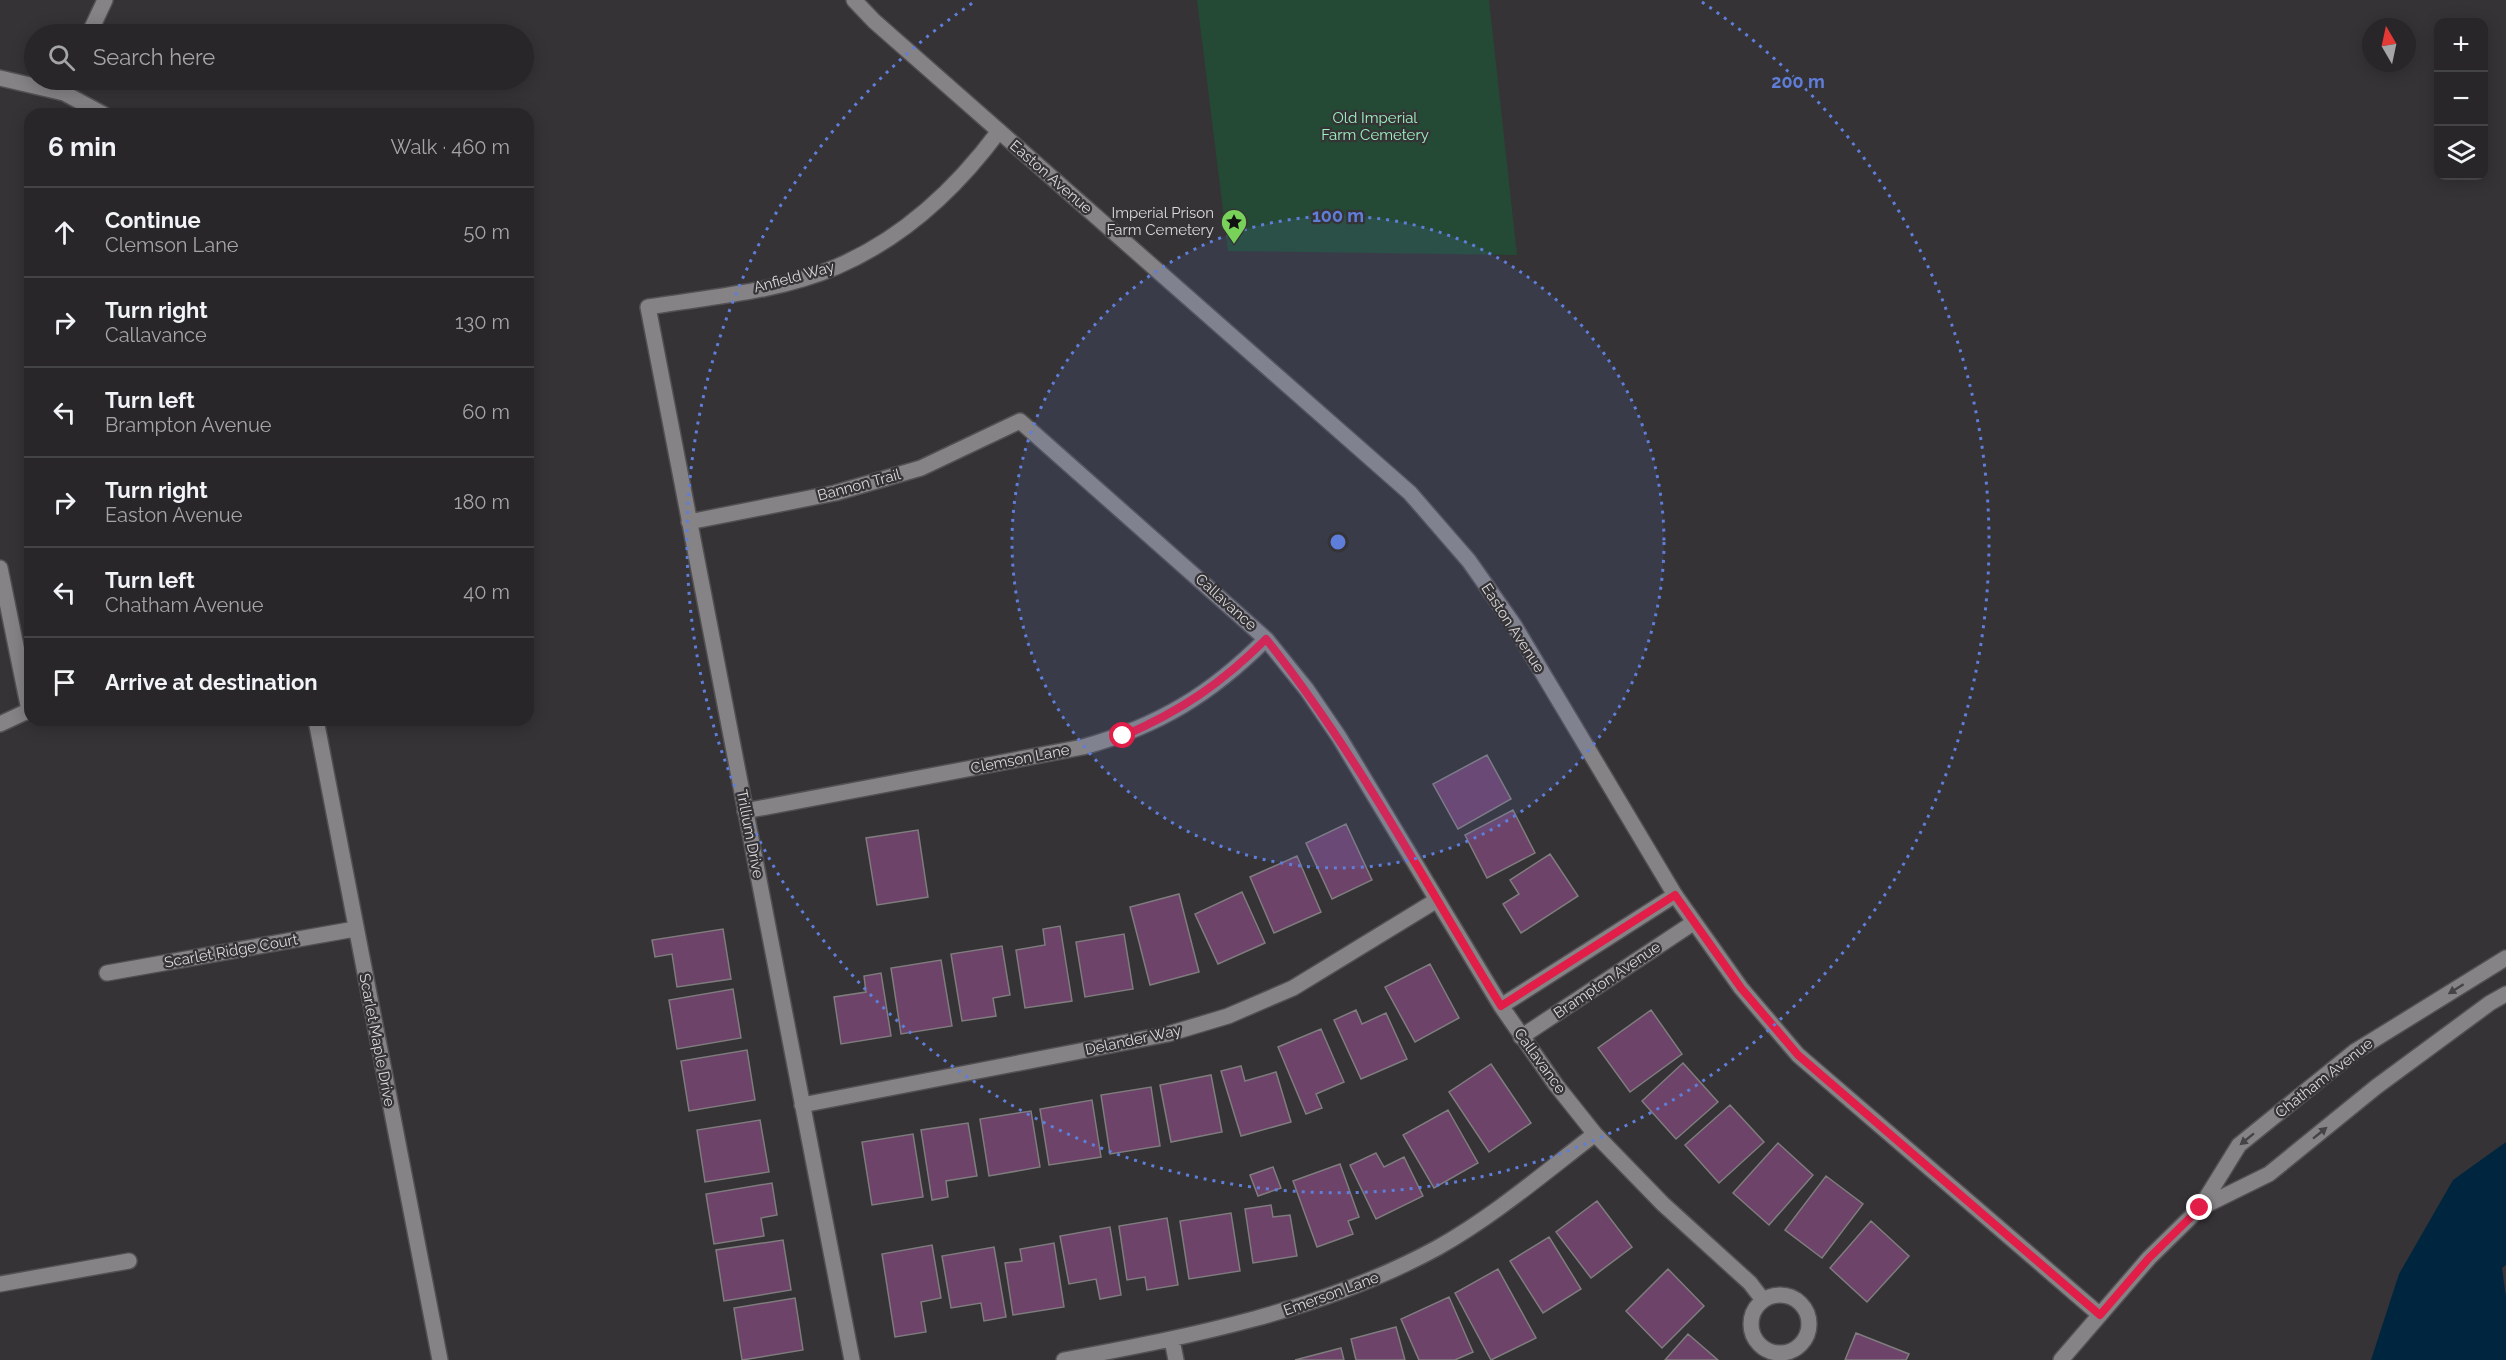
<!DOCTYPE html>
<meta charset="utf-8">
<style>
:root{--surface:#282628;--page:#302e30;--text:#f1f3f6;--muted:#a5a5a8;--line:#444345}
body{margin:0;font-family:Raleway,sans-serif;background:var(--page);color:var(--text)}
.controls{position:absolute;right:18px;top:18px;display:grid;overflow:hidden;border-radius:12px;box-shadow:0 3px 15px #0003}
.controls button{width:54px;height:54px;display:grid;place-items:center;padding:0;border:0;border-bottom:2px solid var(--line);background:var(--surface);color:var(--text);font:30px sans-serif}
.compass{position:absolute;left:2362px;top:18px;width:54px;height:54px;border-radius:50%;background:var(--surface);box-shadow:0 3px 15px #0003;rotate:351deg}
.stop{position:absolute;width:18px;height:18px;margin:-14px;border:4px solid #e11d48;border-radius:50%;background:#fff}
.stop.end{background:#e11d48;border-color:#fff;box-shadow:0 2px 6px #0008}
.list{margin:0;padding:0;list-style:none}
h2{display:flex;justify-content:space-between;align-items:center;height:78px;margin:0;padding:0 24px;font-size:26px}
h2 small{font-size:20px;font-weight:400;color:var(--muted)}
.list li{display:grid;grid-template-columns:39px 1fr auto;gap:18px;align-items:center;box-sizing:border-box;height:90px;padding:0 24px;border-top:2px solid var(--line)}
.list b{display:block;font-size:22px;white-space:nowrap}
.list p{margin:0;font-size:20px;white-space:nowrap;color:var(--muted)}
.list em{font-size:20px;font-style:normal;color:var(--muted)}
.icon{flex:none;width:33px;height:33px;fill:none;stroke:currentColor;stroke-width:2;stroke-linecap:round;stroke-linejoin:round}
.map{position:relative;flex:none;width:2506px;height:1360px;overflow:hidden}
.search{position:absolute;background:var(--surface);box-shadow:0 3px 15px #0003;left:24px;top:24px;width:510px;height:66px;display:flex;align-items:center;gap:15px;box-sizing:border-box;padding:0 21px;border-radius:33px;color:var(--muted);font-size:22px}
.panel{position:absolute;background:var(--surface);box-shadow:0 3px 15px #0003;left:24px;top:108px;width:510px;height:618px;border-radius:18px}
.map>svg:first-child{display:block}
.green{fill:#244a35}
.water{fill:#00263f}
.building{fill:#6d4369;stroke:#7f7c7e;stroke-width:1.5}
.lines{fill:none;stroke-linecap:round;stroke-linejoin:round}
.minor-casing{stroke:#525052;stroke-width:18}
.tertiary-casing{stroke:#525052;stroke-width:18}
.minor{stroke:#868386;stroke-width:15}
.tertiary{stroke:#868386;stroke-width:15}
.oneway{fill:#454346}
.route{stroke:#e11d48;stroke-width:8}
.ring{fill:none;stroke:#5f7ed9;stroke-width:3;stroke-dasharray:3 6}
.labels{text-anchor:middle;stroke-width:4.5;stroke-linejoin:round;paint-order:stroke}
.park-label{font-size:15px;fill:#9cf3c0;stroke:#353336}
.street-label{font-size:15px;fill:#d9d8da;stroke:#353336}
.poi-label{font-size:15px;fill:#d9d8da;stroke:#353336;text-anchor:end}
.centre{fill:#5f7ed9;stroke:#353336;stroke-width:3}
.ring-label{font-size:18px;text-anchor:middle;font-weight:bold;fill:#5f7ed9;stroke:#353336;stroke-width:4.5;stroke-linejoin:round;paint-order:stroke}
</style>
<div class="map">
<svg width="2506" height="1360" viewBox="0 0 2506 1360">
<rect width="100%" height="100%" fill="#353336"/>
<path class="green" d="M1197 0H1489L1517 255 1228 251Z"/>
<path class="water" d="M2506 1142V1265L2502 1268 2506 1297V1360H2371L2399 1274 2453 1180Z"/>
<path class="building" d="M1487 755 1511 799 1458 829 1433 784Z
M1513 810 1535 853 1487 878 1465 835Z
M1346 824 1372 880 1332 899 1306 843Z
M918 830 928 897 877 905 866 838Z
M1550 854 1578 896 1521 933 1503 904 1519 894 1510 880Z
M1297 856 1321 912 1274 933 1250 877Z
M1242 892 1265 943 1218 964 1195 914Z
M1179 894 1199 972 1150 985 1130 907Z
M1060 926 1072 1001 1025 1008 1016 950 1045 945 1043 929Z
M723 929 731 979 677 987 672 954 655 957 652 940Z
M1124 934 1133 989 1085 997 1076 942Z
M1002 946 1010 995 993 998 996 1016 962 1021 951 954Z
M941 960 952 1026 901 1034 891 968Z
M1430 964 1459 1018 1415 1042 1385 987Z
M881 973 891 1036 841 1044 834 997 866 992 864 976Z
M733 989 741 1038 677 1049 669 1000Z
M1356 1010 1362 1024 1386 1013 1407 1059 1361 1079 1334 1020Z
M1651 1010 1682 1054 1630 1092 1598 1048Z
M1321 1029 1344 1082 1316 1094 1322 1108 1306 1114 1278 1047Z
M747 1050 755 1100 689 1111 681 1061Z
M1683 1063 1718 1102 1676 1139 1642 1101Z
M1491 1064 1531 1123 1489 1152 1449 1092Z
M1241 1066 1245 1081 1276 1072 1291 1122 1241 1136 1221 1071Z
M1211 1075 1222 1132 1171 1142 1160 1085Z
M1151 1087 1160 1146 1110 1154 1101 1095Z
M1092 1100 1101 1157 1049 1165 1040 1109Z
M1730 1105 1764 1142 1719 1183 1685 1145Z
M1448 1110 1478 1163 1434 1188 1403 1135Z
M1031 1111 1040 1167 989 1176 980 1119Z
M760 1120 769 1172 705 1182 697 1130Z
M968 1123 977 1176 946 1181 948 1197 932 1200 921 1130Z
M913 1134 923 1197 872 1205 862 1142Z
M1778 1143 1813 1175 1769 1225 1733 1193Z
M1376 1153 1384 1167 1404 1157 1423 1196 1376 1219 1350 1165Z
M1340 1164 1359 1217 1348 1221 1353 1234 1317 1247 1293 1181Z
M1273 1167 1281 1188 1258 1196 1250 1175Z
M1826 1176 1863 1204 1822 1258 1785 1230Z
M772 1183 777 1215 761 1218 764 1236 714 1244 706 1194Z
M1597 1201 1632 1247 1591 1278 1556 1232Z
M1271 1205 1273 1217 1290 1215 1297 1256 1253 1263 1245 1209Z
M1231 1213 1240 1271 1189 1279 1180 1221Z
M1167 1218 1178 1285 1147 1290 1145 1277 1127 1280 1119 1226Z
M1871 1221 1909 1256 1867 1302 1830 1268Z
M1110 1227 1121 1295 1100 1299 1096 1279 1069 1284 1060 1236Z
M1549 1237 1581 1289 1543 1313 1510 1261Z
M783 1240 791 1290 724 1301 716 1250Z
M1054 1243 1064 1307 1013 1315 1005 1263 1022 1261 1020 1249Z
M932 1245 941 1298 921 1302 926 1332 895 1337 882 1254Z
M994 1247 1006 1317 984 1321 981 1303 951 1308 942 1256Z
M1498 1269 1536 1338 1491 1360 1455 1293Z
M1668 1269 1704 1306 1662 1348 1626 1311Z
M1449 1297 1473 1352 1455 1360H1419L1401 1319Z
M795 1298 803 1350 742 1360 734 1308Z
M1396 1327 1405 1360H1356L1351 1339Z
M1856 1333 1909 1354 1906 1360H1845Z
M1688 1334 1718 1360H1665Z
M1341 1348 1344 1360H1295Z"/>
<g class="lines">
<g class="minor-casing">
<path id="minor" d="M89 34 105 0
M0 78 64 93 103 114
M689 522 835 493 921 468 1020 421 1266 639 1307 690 1339 737 1501 1006 1556 1085 1595 1134 1663 1204 1750 1283 1763 1300
M0 568 29 710
M316 720 440 1360
M0 724 30 710
M745 811 1083 747C1159 726 1211 694 1266 639
M107 973 355 929
M1501 1006 1675 895
M1521 1037 1693 923
M802 1105 1168 1034 1228 1016 1293 988 1437 900
M0 1284 129 1261
M1751 1324a29 29 0 1 1 58 0a29 29 0 1 1-58 0Z
M1172 1340 1176 1360
M852 1360 648 307C709 297 778 292 836 267 904 238 956 189 999 131
M1064 1360C1192 1336 1321 1311 1437 1248 1494 1216 1544 1173 1595 1134"/>
</g>
<g class="tertiary-casing">
<path id="tertiary" d="M854 0 874 21 1410 493 1469 561 1514 625 1675 895 1741 988 1798 1055 2100 1315
M2200 1208 2269 1174 2376 1087 2490 1003 2506 994
M2061 1360 2149 1258 2200 1208 2239 1145 2354 1052 2506 958"/>
</g>
<use href="#minor" class="minor"/>
<use href="#tertiary" class="tertiary"/>
</g>
<defs><path id="oneway-solid" d="M-6-.8H1V-3.2L6.5 0L1 3.2V.8H-6Z" transform="scale(1.5)"/></defs>
<g class="oneway">
<use href="#oneway-solid" transform="translate(2456 989) rotate(148)"/>
<use href="#oneway-solid" transform="translate(2320 1133) rotate(-39)"/>
<use href="#oneway-solid" transform="translate(2247 1139) rotate(141)"/>
</g>
<g class="lines">
<path class="route" d="M1123 736C1181 711 1222 683 1266 639 1357 753 1424 882 1501 1006L1675 895 1741 988 1798 1055 2100 1315 2149 1258 2200 1208"/>
</g>
<circle cx="1338" cy="542" r="326" fill="#5f7ed9" fill-opacity=".12"/>
<g class="ring">
<circle cx="1338" cy="542" r="326"/>
<path d="M1702 2A651 651 0 1 1 974 2"/>
</g>
<defs>
<g id="sight-pin" transform="scale(1.35)"><path d="M0 17L-7.5 6A9.5 9.5 0 1 1 7.5 6Z" fill="#78d158" stroke="#353336"/><path d="M0-6L1.8-2.2L6-1.7L2.9 1.2L3.7 5.4L0 3.3L-3.7 5.4L-2.9 1.2L-6-1.7L-1.8-2.2Z" fill="#111"/></g>
</defs>
<g fill-rule="evenodd">
<use href="#sight-pin" x="1234" y="222"/>
</g>
<g class="labels">
<g class="park-label">
<text x="1375" y="123">Old Imperial<tspan x="1375" dy="17">Farm Cemetery</tspan></text>
</g>
<g class="street-label">
<text transform="translate(1051 177) rotate(41)" y="5">Easton Avenue</text>
<text transform="translate(794 277) rotate(-15)" y="5">Anfield Way</text>
<text transform="translate(859 485) rotate(-15)" y="5">Bannon Trail</text>
<text transform="translate(1226 602) rotate(42)" y="5">Callavance</text>
<text transform="translate(1513 628) rotate(57)" y="5">Easton Avenue</text>
<text transform="translate(1020 759) rotate(-11)" y="5">Clemson Lane</text>
<text transform="translate(750 834) rotate(79)" y="5">Trillium Drive</text>
<text transform="translate(231 951) rotate(-10)" y="5">Scarlet Ridge Court</text>
<text transform="translate(1607 980) rotate(-34)" y="5">Brampton Avenue</text>
<text transform="translate(377 1040) rotate(79)" y="5">Scarlet Maple Drive</text>
<text transform="translate(1133 1040) rotate(-12)" y="5">Delander Way</text>
<text transform="translate(1540 1061) rotate(54)" y="5">Callavance</text>
<text transform="translate(2324 1078) rotate(-38)" y="5">Chatham Avenue</text>
<text transform="translate(1331 1294) rotate(-20)" y="5">Emerson Lane</text>
</g>
<g class="poi-label">
<text x="1214" y="218">Imperial Prison<tspan x="1214" dy="17">Farm Cemetery</tspan></text>
</g>
</g>
<circle cx="1338" cy="542" r="9" class="centre"/>
<g class="ring-label">
<text x="1798" y="88">200 m</text>
<text x="1338" y="222">100 m</text>
</g>
</svg>
<div class="controls">
<button>+</button>
<button>−</button>
<button><svg class="icon" aria-label="layers" viewBox="0 0 24 24"><path d="M12 4l9 5-9 5-9-5zM3 14l9 5 9-5"/></svg></button>
</div>
<svg class="compass" viewBox="-18 -18 36 36"><path d="M0-13l5 13h-10z" fill="#e53935"/><path d="M0 13l5-13h-10z" fill="#a5a5a8"/></svg>
<div class="stop" style="left:1123px;top:736px"></div>
<div class="stop end" style="left:2200px;top:1208px"></div>
<div class="search"><svg class="icon" aria-label="search" viewBox="0 0 24 24"><circle cx="10" cy="10" r="6"/><path d="M15 15l6 6"/></svg>Search here</div>
<section class="panel">
<h2>6 min<small>Walk · 460 m</small></h2>
<ul class="list">
<li><svg class="icon" aria-label="ahead" viewBox="0 0 24 24"><path d="M12 20V5M6 11l6-6 6 6"/></svg><div><b>Continue</b><p>Clemson Lane</p></div><em>50 m</em></li>
<li><svg class="icon" aria-label="right" viewBox="0 0 24 24"><path d="M7 20v-9h11M14 6l5 5-5 5"/></svg><div><b>Turn right</b><p>Callavance</p></div><em>130 m</em></li>
<li><svg class="icon" aria-label="left" viewBox="0 0 24 24"><path d="M17 20v-9H6M10 6l-5 5 5 5"/></svg><div><b>Turn left</b><p>Brampton Avenue</p></div><em>60 m</em></li>
<li><svg class="icon" aria-label="right" viewBox="0 0 24 24"><path d="M7 20v-9h11M14 6l5 5-5 5"/></svg><div><b>Turn right</b><p>Easton Avenue</p></div><em>180 m</em></li>
<li><svg class="icon" aria-label="left" viewBox="0 0 24 24"><path d="M17 20v-9H6M10 6l-5 5 5 5"/></svg><div><b>Turn left</b><p>Chatham Avenue</p></div><em>40 m</em></li>
<li><svg class="icon" aria-label="arrive" viewBox="0 0 24 24"><path d="M6 21V4h12l-3 4 3 4H6"/></svg><div><b>Arrive at destination</b></div></li>
</ul>
</section>
</div>
